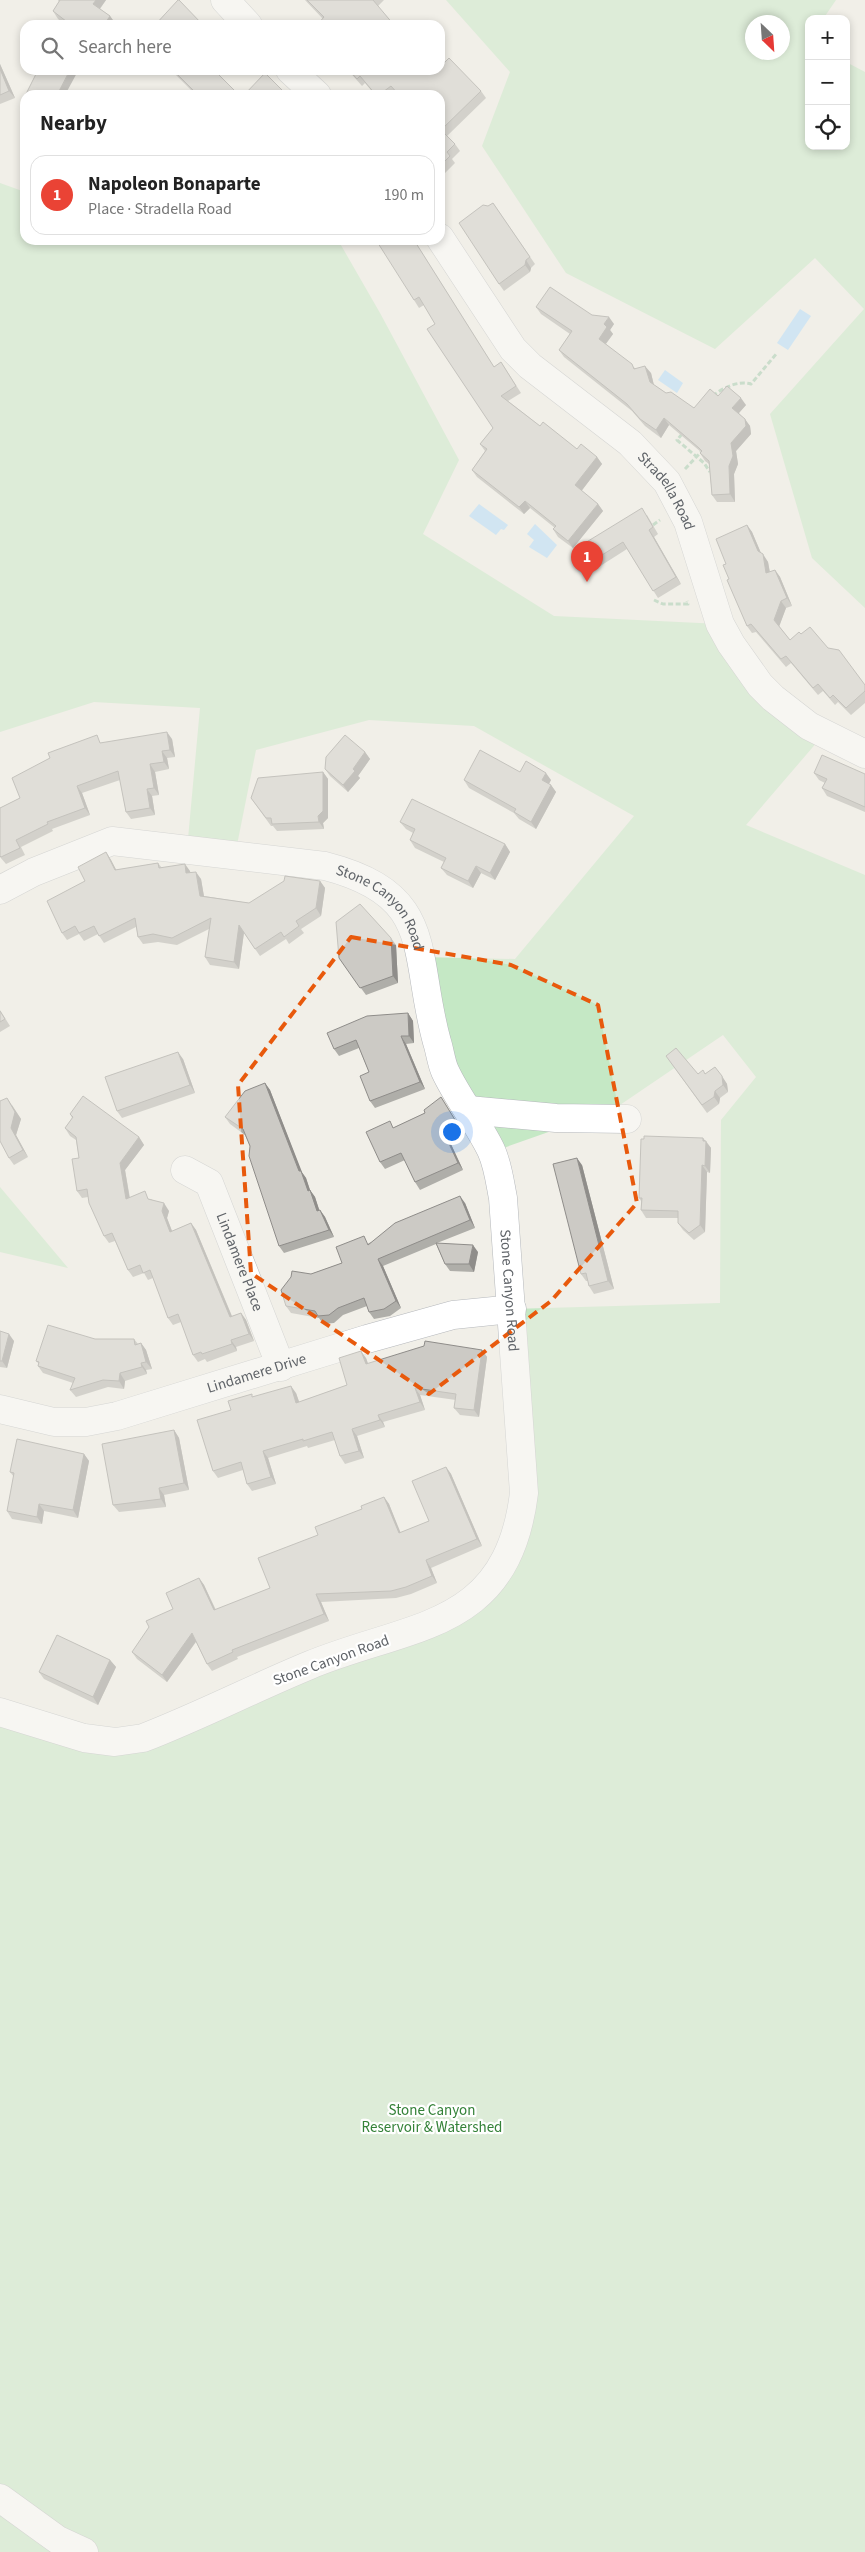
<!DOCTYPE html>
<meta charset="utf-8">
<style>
:root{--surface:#fff;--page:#f2f2f2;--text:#222;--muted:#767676;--line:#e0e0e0;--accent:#ea4335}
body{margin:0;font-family:"Source Sans 3",sans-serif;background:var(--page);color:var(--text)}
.controls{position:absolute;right:15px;top:15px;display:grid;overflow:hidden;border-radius:10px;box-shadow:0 2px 8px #0003}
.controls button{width:45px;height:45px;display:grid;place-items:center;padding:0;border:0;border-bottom:1px solid var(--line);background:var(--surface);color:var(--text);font:25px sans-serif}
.compass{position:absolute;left:745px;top:15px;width:45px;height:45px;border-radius:50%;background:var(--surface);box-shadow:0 2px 8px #0003;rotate:155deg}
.you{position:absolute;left:451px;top:1131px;width:18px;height:18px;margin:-12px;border:4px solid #fff;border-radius:50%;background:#1a73e8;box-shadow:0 0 0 8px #1a73e833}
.badge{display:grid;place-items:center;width:32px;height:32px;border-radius:50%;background:var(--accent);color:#fff;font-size:16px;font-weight:700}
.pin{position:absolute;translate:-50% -41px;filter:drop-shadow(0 1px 2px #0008)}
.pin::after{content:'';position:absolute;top:26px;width:18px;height:15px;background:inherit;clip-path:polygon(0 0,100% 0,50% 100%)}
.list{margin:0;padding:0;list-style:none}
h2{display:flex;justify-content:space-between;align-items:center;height:65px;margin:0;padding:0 20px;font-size:21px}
h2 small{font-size:16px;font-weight:400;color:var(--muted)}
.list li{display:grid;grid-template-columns:32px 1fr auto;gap:15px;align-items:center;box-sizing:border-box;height:80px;margin:0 10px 10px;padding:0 10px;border:1px solid var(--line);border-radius:15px}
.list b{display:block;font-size:19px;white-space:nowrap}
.list p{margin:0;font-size:16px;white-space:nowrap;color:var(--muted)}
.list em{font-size:16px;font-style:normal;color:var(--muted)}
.icon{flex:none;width:28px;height:28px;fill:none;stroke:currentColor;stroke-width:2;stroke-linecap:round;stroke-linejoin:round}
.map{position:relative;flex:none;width:865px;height:2552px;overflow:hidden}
.search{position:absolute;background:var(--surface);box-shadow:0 2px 8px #0003;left:20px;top:20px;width:425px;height:55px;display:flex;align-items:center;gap:12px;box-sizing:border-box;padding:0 18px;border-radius:15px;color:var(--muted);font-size:19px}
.panel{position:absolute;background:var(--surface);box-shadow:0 2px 8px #0003;left:20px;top:90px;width:425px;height:155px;border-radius:15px}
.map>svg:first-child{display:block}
.green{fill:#c5e8c5;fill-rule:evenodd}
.water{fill:#aadaff}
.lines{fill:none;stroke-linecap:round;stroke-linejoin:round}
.minor-casing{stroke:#b5b8bc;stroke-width:29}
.path{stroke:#9cc7a9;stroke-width:3;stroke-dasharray:5 2.5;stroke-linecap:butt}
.minor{stroke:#fff;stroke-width:28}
.wall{fill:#afaea9}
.shaded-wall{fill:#8f8d8a}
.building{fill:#cccac5;stroke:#8f8d8a}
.marked{fill:none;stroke:#e8590c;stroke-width:4;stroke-dasharray:10 6;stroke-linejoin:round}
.labels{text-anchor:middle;stroke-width:4.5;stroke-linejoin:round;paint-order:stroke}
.street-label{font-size:15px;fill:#5f6368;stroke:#fff}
.park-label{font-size:15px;fill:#348238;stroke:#fff}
</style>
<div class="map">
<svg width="865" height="2552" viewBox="0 0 865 2552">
<rect width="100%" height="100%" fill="#f1efe8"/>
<path class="green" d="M446 0H836L823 19H809V146H846V62L865 72V608L812 558 770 414 864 309 815 258 715 349 566 273 482 146 510 72ZM752 22H782V52H752Z
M0 183 25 192V240H338L380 313 459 460 423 534 554 616 720 624 824 734 746 825 865 875V2552H0V1712L115 1742 465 1606 521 1522 512 1309 720 1303 721 1120 756 1077 723 1035 614 1109 492 1152 445 1070 421 957 515 959 634 816 474 726 369 720 256 750 235 855 187 850 200 708 94 702 0 732Z
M0 1187 68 1268 0 1252Z"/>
<path class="water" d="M800 309 811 316 788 350 777 343Z
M665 370 683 383 677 393 658 380Z
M479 504 508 525 504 530 501 529 496 535 469 516Z
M535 524 557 545 547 558 529 547 534 540 527 534Z
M597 549 605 561 586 573 579 572 576 568 578 561Z"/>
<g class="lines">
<g class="minor-casing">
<g id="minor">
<path d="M225 0 248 25"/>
<path d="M290 70 317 95"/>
<path id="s1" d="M440 238 513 349 530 366 630 443 667 482 688 522 720 624 731 644 760 685 773 698 809 726 865 754"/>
<path id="s2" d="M0 890 34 872 112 841 325 866C437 895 412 952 437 1042 440 1051 441 1062 445 1071 458 1099 478 1123 491 1150 498 1165 500 1183 503 1198L524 1493C507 1631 412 1623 310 1665 254 1688 200 1716 143 1738L115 1742 84 1738 0 1712"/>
<path d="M468 1110 556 1118 627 1119"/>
<path id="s3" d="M185 1170 209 1183 281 1367"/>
<path id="s4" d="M0 1409 54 1422H86L117 1416 367 1339 453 1315 512 1309"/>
<path d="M0 2498 58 2540 84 2552"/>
</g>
</g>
<path class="path" d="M713 396C722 388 739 380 751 384L777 353
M682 434 677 440 704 463 710 472
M685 469 701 452
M653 525 660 520
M654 600 663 604H688L687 601"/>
<use href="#minor" class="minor"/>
</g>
<path class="wall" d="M58 0H106L100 9 110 16 115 23 113 25H66L58 19 53 11 59 2Z
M305 0H384L378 6 323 19Z
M0 64 15 98 0 104Z
M171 70H214L192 91Z
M348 70H440L481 91 486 98 447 136 455 144 460 151 452 159 455 163 444 174 440 170V95H397L396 94 394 95H375L365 83 362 86Z
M493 203 535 264 531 268 530 272 504 291 499 284 488 206Z
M414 240 494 367 501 362 521 393 508 401 540 426 577 449 597 457 602 464 581 491 598 504 603 511 573 548 558 537 553 529 555 528 530 508 524 514 477 477 472 470 485 451 480 444 493 428 435 324 424 305 419 308 414 300Z
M536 307 592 315 614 324 610 330 613 334 606 344 636 369 651 373 654 385 666 393 694 408 718 396 746 405 739 413 750 426 751 434 736 451 738 464 734 474 735 502H717L712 495 709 464 705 461 700 453 701 452 669 425 661 438 645 426 632 411 564 357 559 350 570 334 541 314Z
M647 515 658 534 654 537 681 584 658 598 627 549 594 570 589 563Z
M747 525 752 532 761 553 768 562 770 572 775 570 780 577 792 606 786 608 779 626 790 640 801 634 828 648 865 685V703L851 715 838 702 835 705 823 691 818 695 791 663 786 667 756 632 752 633 747 626 729 579Z
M172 739 175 757 167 758 169 769 155 772 159 795 152 796 155 815 131 819 126 812 120 780 82 793 90 815 52 829 53 831 21 847 25 855 6 864 0 857V808L20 798 102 743Z
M365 752 370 759 358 776 360 778 348 792 330 776 325 769Z
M323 772 328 779V818L323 823 324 829 277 831 273 826H271L251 798Z
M520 772 551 780 549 784 551 785 556 792 536 829 519 819 514 813 469 788 464 780Z
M814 773 865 774V812L827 796 822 788 825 783 819 780Z
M400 822 505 844 510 852 495 880 481 873 473 888 447 875 441 868 444 862 415 848 410 840 413 833 406 829Z
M106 852 111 860 116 870 158 863 162 868 190 871V873L201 879 204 896 249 903 320 881 325 888 321 916 301 929 304 933 289 944 286 939 260 956 244 933 239 969 210 965 205 957 209 929 177 945 158 942 143 944 138 937 136 927 104 943 98 934 84 941 79 934 67 940 62 933 85 881Z
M396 945 398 983 366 995 339 958Z
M0 1010 10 1026 0 1032Z
M408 1013 413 1021 414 1043 406 1044 425 1089 375 1108 370 1101 369 1072 359 1048 339 1056 334 1049Z
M666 1056 698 1074H705L715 1067 727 1084 728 1092 720 1098 719 1104 707 1113Z
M183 1059 195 1093 122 1118 117 1111Z
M265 1083 270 1090 301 1171 306 1178 310 1190 315 1197 319 1210H320L325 1217 334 1237 284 1253 279 1246 250 1146 245 1135 230 1124 225 1117Z
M441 1097 465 1135 450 1142 463 1170 420 1190 415 1182 405 1160 385 1169 380 1162 395 1127 425 1113Z
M12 1105 21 1119 16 1135 28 1157 14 1165 9 1158Z
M70 1114 139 1137 144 1145 125 1170 130 1198 151 1199 169 1211 167 1218 172 1231 191 1223 196 1230 232 1316 241 1313 246 1320 254 1341 236 1347 237 1351 207 1362 205 1359 198 1362 193 1355 181 1322 173 1325 168 1318 153 1278 148 1280 144 1273 133 1277 128 1270 115 1241 109 1243 104 1236 88 1197 82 1198 77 1191 79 1158 76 1140 70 1136 65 1128 72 1118Z
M705 1141H706L711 1148 710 1173 707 1172 705 1232 694 1240 683 1230 678 1223V1218H646L641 1210V1201L639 1198Z
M582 1165 614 1289 594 1294 589 1286 588 1281H586L581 1274Z
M465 1203 475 1228 437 1243 478 1252 474 1272 450 1271 445 1264 436 1244 383 1266 401 1308 390 1316 374 1319 369 1312 367 1306 343 1315 334 1323 323 1324 319 1318 291 1313 286 1306 311 1274 342 1263 369 1243Z
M0 1331 14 1341 7 1368 0 1367Z
M95 1339H134L138 1344 141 1343 146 1350 152 1369 146 1370 147 1374 125 1381 124 1389 108 1387 76 1397 70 1390 73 1383 43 1373 38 1366V1363L36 1361Z
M482 1350 487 1357 479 1417 460 1415 454 1408 456 1400 420 1395 425 1410 383 1422 385 1427 357 1436 364 1458 345 1464 340 1456 335 1440 308 1448 307 1446 268 1458 276 1484 252 1491 247 1484 243 1470 218 1478 213 1471 231 1410 253 1397 296 1393 299 1402 347 1385 366 1358 368 1364Z
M174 1430 179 1438 189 1490 164 1495 166 1507 119 1512 113 1505Z
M84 1454 89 1461 78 1518 44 1511 42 1524 12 1519 7 1511 14 1477 10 1472Z
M446 1467 451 1474 482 1546 431 1568 437 1583 411 1594 396 1598 321 1602 329 1621 237 1657 238 1659 212 1671 207 1664 196 1642 167 1682 137 1659 132 1652 173 1609 199 1578 204 1585 216 1610 270 1588 318 1535 362 1509 384 1497 389 1504 400 1533 429 1521Z
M110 1660 116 1667 98 1705 44 1679 39 1672Z"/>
<path class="shaded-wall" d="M96 0H106L98 11 93 4Z
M110 16 115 23 113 25H104Z
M0 64 15 98 9 91 0 69Z
M70 70H78V71L65 95H57Z
M526 260 531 268 530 272 525 265Z
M609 317 614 324 610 330 613 334 604 346 599 339 604 324Z
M645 366 651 373 655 390 650 382Z
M741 398 746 405 737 415 732 408Z
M664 418 669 425 661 438 656 430Z
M745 419 750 426 751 434 736 451 738 464 734 474 735 502 730 494 729 466 731 443Z
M597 457 602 464 580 493 575 485Z
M525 501 530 508 524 514 519 507Z
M598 504 603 511 573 548 568 541Z
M747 525 752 532 763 558 758 551Z
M649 530 654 537 681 584 676 577Z
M763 554 768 562 771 580 766 573Z
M775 570 780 577 792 606 787 598Z
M781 601 786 608 779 627 774 620Z
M167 732 172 739 175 757 170 750Z
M162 751 167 758 169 769 164 762Z
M365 752 370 759 358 776 360 778 348 792 343 785 353 769Z
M150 764 155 772 159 795 154 788Z
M323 772 328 779V818L323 823 324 829 319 822 318 816Z
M546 773 551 780 547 787 542 780Z
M551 785 556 792 536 829 531 822Z
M77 786 82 793 90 815 85 808Z
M147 789 152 796 155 815 150 808Z
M505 844 510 852 495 880 490 873Z
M106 852 111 860 120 877 115 870Z
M185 864 190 871 192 881 186 873Z
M476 866 481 873 473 888 468 881Z
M196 872 201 879 205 903 200 896Z
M320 881 325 888 321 916 316 908Z
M239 925 244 932 239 969 234 962Z
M391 938 396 945 398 983 393 976Z
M408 1013 413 1021 414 1043 409 1036Z
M401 1036 406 1044 425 1089 420 1082Z
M178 1052 183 1059 195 1093 190 1085Z
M722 1076 727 1084 728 1092 723 1085Z
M265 1083 270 1090 302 1172 301 1171 306 1178 310 1190 315 1197 322 1218 317 1211 299 1171Z
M715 1091 720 1098 719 1104 714 1097Z
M7 1098 21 1119 16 1135 28 1157 23 1150 11 1128Z
M445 1135 450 1142 463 1170 458 1163Z
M139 1137 144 1145 125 1170 131 1207 126 1199 120 1163Z
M703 1138 711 1148 710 1173 705 1166Z
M577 1158 582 1165 614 1289 608 1281Z
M702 1165 707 1172 705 1232 700 1225Z
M460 1196 465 1203 475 1228 470 1220Z
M164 1203 169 1211 167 1218 175 1239 170 1232 162 1211Z
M320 1210 325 1217 334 1237 329 1230Z
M191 1223 196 1230 235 1324 230 1317Z
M473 1245 478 1252 474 1272 469 1264Z
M378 1259 383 1266 401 1308 396 1301Z
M241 1313 246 1320 254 1341 249 1334Z
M9 1334 14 1341 7 1368 2 1361Z
M231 1340 236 1347 237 1351 232 1344Z
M141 1343 146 1350 152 1369 146 1362Z
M482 1350 487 1357 479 1417 474 1410Z
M361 1351 366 1358 371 1372 366 1364Z
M141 1363 146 1370 147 1374 142 1367Z
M120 1373 125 1381 124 1389 119 1381Z
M291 1386 296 1393 302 1410 296 1403Z
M415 1388 420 1395 425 1410 420 1402Z
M378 1415 383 1422 385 1427 380 1420Z
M352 1429 357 1436 364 1458 359 1451Z
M174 1430 179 1438 189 1490 184 1483Z
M263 1451 268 1458 276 1484 271 1477Z
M84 1454 89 1461 78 1518 73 1510Z
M446 1467 451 1474 482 1546 477 1539Z
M159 1488 164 1495 166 1507 161 1499Z
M384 1497 389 1504 404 1541 399 1533Z
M39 1504 44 1511 42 1524 37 1517Z
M426 1560 431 1568 437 1583 432 1576Z
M199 1578 204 1585 219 1618 214 1610Z
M316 1594 321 1602 329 1621 324 1614Z
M192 1633 197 1640 167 1682 162 1675Z
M110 1660 116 1667 98 1705 93 1697Z"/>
<path class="building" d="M60 0H96L93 4 110 16 104 25H71L53 11Z
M178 0H179L203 25H155Z
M307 0H373L394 25H317L324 17Z
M209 21 212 25H204Z
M449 58 481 91 441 130 455 144 447 152 450 156 440 166V95H399L391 86 379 95H376L360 76 357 79 349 70H440V67Z
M0 69 9 91 0 95Z
M38 70H70L57 95H26V94Z
M173 70H214L239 95H188L193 90Z
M265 73 287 95H244Z
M493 203 530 257 526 260 525 265 499 284 459 223 483 205 488 206Z
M376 240H414L494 367 501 362 516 386 501 396 540 426 543 422 577 449 581 444 597 457 575 485 598 504 568 541 553 529 556 526 525 501 519 507 472 470 487 449 480 444 493 428 427 329 435 324 419 297 414 300Z
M550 287 592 315 609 317 604 324 607 327 599 339 632 364 634 369 645 366 650 382 666 393 671 392 694 408 710 389 718 396 727 386 741 398 732 408 745 419 746 426 731 443 733 456 729 466 730 494 712 495 709 461 700 453 702 451 699 448 664 418 656 430 640 419 627 404 559 350 572 331 536 307Z
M642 508 653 527 649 530 676 577 653 591 623 542 589 563 580 546Z
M747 525 758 551 763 554 766 573 775 570 787 598 781 601 774 620 790 640 799 632 801 634 810 627 828 648 839 650 865 685V691L846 708 833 695 830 698 818 684 813 688 786 656 781 659 751 624 747 626 727 580 729 579 723 565 726 564 716 539Z
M167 732 170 750 162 751 164 762 150 764 154 788 147 789 150 808 126 812 118 771 77 786 85 808 47 822 48 824 16 840 20 848 1 857 0 856V808L20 798 12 778 50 758 48 753 97 735 100 743Z
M345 735 365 752 353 769 355 771 343 785 325 769 326 757Z
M480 750 520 772 526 761 546 773 542 780 551 785 531 822 514 812 516 809 464 780Z
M822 755 865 774V807L822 788 827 779 814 773Z
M323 772V811L318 816 319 822 272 824 271 818H266L251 798 258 778Z
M412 799 505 844 490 873 476 866 468 881 441 868 446 858 410 840 415 829 400 822Z
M106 852 115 870 158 863 159 868 185 864 186 873 196 872 200 896 249 903 284 881 285 876 320 881 316 908 296 921 299 926 284 937 281 932 255 949 239 925 234 962 205 957 211 918 172 938 153 934 138 937 135 918 99 936 94 926 79 933 75 926 62 933 47 901 85 881 78 867Z
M360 904 391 938 393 976 360 988 339 958 336 922Z
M0 1011 5 1019 0 1022Z
M408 1013 409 1036H401L420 1082 370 1101 360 1076 369 1072 356 1040 334 1049 327 1033 367 1016Z
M676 1048 698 1074 703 1070 705 1074 715 1067 722 1076 723 1085 715 1091 714 1097 702 1105 666 1056Z
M178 1052 190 1085 117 1111 105 1077Z
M265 1083 299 1171H301L308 1191 310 1190 317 1211 320 1210 329 1230 279 1246 249 1156 250 1146 243 1129 225 1117 245 1091Z
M83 1096 139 1137 120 1163 126 1199 145 1191 148 1199 164 1203 162 1211 170 1232 191 1223 230 1317 241 1313 249 1334 231 1340 232 1344 202 1354 201 1352 193 1355 178 1314 168 1318 150 1270 143 1273 140 1265 128 1270 112 1233 104 1236 89 1203 87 1189 77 1191 72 1159 79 1158 76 1137 65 1128 73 1117 70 1114Z
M441 1097 460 1128 445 1135 458 1163 415 1182 401 1153 380 1162 366 1132 390 1121 393 1128 425 1113 424 1110Z
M7 1098 15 1112 11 1128 23 1150 9 1158 0 1141V1101Z
M644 1136 703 1138V1141H706L705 1166 702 1165 700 1225 689 1233 678 1223V1211L641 1210 642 1198H639L641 1139H644Z
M577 1158 608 1281 589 1286 586 1273 581 1274 553 1164Z
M460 1196 470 1220 378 1259 396 1301 384 1309 369 1312 364 1298 338 1308 329 1315 318 1316 315 1311 286 1306 281 1290 291 1277 292 1271 311 1274 342 1263 336 1247 364 1236 368 1245 395 1223Z
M436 1243 473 1245 469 1264H445Z
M48 1325 95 1339H134L135 1345 141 1343 146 1362 141 1363 142 1367 120 1373 119 1381 103 1380 70 1390 75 1378 38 1366 39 1362 36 1361Z
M0 1331 9 1334 2 1361H0Z
M425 1341 482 1350 474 1410 454 1408 456 1394 415 1388 420 1402 378 1415 380 1420 352 1429 359 1451 340 1456 332 1432 303 1441V1439L263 1451 271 1477 247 1484 241 1462 213 1471 197 1420 231 1410 228 1401 252 1394V1397L291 1386 296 1403 347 1385 339 1358 361 1351 366 1364 424 1346Z
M174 1430 184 1483 159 1488 161 1499 113 1505 102 1444Z
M17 1439 84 1454 73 1510 39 1504 37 1517 7 1511 14 1473 10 1472Z
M446 1467 477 1539 426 1560 432 1576 406 1587 391 1591 316 1594 324 1614 232 1650 233 1652 207 1664 192 1633 162 1675 132 1652 149 1627 146 1621 173 1609 166 1593 199 1578 214 1610 270 1588 258 1558 318 1535 315 1527 362 1509 361 1506 384 1497 399 1533 429 1521 412 1481Z
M57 1635 110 1660 93 1697 39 1672Z"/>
<path d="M0 0H865V2552H0ZM351 937 511 965 598 1005 637 1203 551 1301 429 1394 251 1273 238 1085Z" fill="#f1efe8" fill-opacity=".55" fill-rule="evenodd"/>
<path class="marked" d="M351 937 511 965 598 1005 637 1203 551 1301 429 1394 251 1273 238 1085Z"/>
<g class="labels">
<g class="street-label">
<text dy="5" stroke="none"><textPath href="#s1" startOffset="344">Stradella Road</textPath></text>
<text dy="5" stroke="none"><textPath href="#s2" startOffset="410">Stone Canyon Road</textPath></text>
<text dy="5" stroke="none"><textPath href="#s3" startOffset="112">Lindamere Place</textPath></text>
<text dy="5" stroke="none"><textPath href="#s2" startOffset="829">Stone Canyon Road</textPath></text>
<text dy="5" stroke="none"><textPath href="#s4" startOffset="265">Lindamere Drive</textPath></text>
<text transform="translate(331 1660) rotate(-20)" y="5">Stone Canyon Road</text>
</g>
<g class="park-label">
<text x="432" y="2115">Stone Canyon<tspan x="432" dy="17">Reservoir &amp; Watershed</tspan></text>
</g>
</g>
</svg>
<div class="controls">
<button>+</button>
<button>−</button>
<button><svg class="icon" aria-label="locate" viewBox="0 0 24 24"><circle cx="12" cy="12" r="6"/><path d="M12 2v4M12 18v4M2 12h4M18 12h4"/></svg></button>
</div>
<svg class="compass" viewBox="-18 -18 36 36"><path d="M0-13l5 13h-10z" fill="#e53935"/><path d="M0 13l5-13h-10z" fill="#767676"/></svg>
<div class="you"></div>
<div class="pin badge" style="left:587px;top:582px">1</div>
<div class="search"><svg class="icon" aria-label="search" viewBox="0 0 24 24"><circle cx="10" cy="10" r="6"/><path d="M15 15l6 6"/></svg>Search here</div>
<section class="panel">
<h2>Nearby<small></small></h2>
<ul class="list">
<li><span class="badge">1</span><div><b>Napoleon Bonaparte</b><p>Place · Stradella Road</p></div><em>190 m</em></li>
</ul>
</section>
</div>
